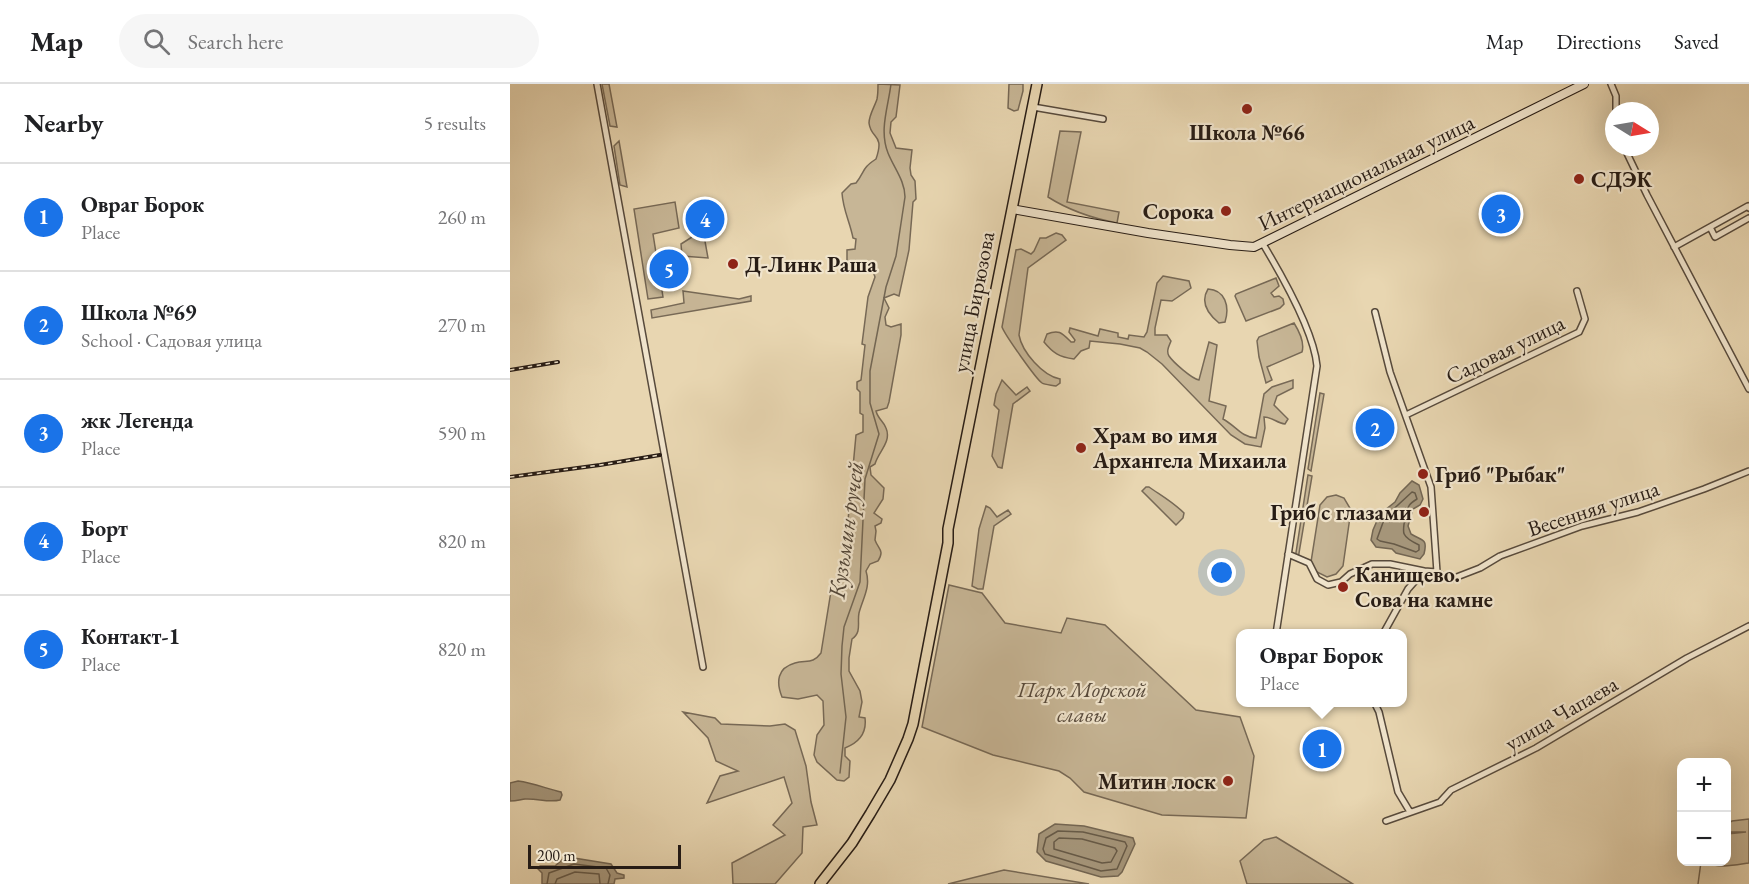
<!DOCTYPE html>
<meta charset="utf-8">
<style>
:root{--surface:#fff;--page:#f6f6f6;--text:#202124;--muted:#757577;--line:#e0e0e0;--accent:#1a73e8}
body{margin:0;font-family:"EB Garamond",serif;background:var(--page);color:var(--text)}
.controls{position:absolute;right:18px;bottom:18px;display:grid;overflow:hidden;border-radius:12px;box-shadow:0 6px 24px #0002}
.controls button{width:54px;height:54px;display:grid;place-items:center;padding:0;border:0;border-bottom:2px solid var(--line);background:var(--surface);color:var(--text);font:30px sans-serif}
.compass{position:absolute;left:1095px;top:18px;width:54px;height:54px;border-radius:50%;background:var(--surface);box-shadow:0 6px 24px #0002;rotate:101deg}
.scale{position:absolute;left:18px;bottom:15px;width:153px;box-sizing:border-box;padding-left:6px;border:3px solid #271c15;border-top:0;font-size:16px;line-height:21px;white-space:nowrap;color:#271c15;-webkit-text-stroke:4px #f0e4cc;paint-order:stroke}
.you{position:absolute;left:712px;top:489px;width:21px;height:21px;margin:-15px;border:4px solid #fff;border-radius:50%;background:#1a73e8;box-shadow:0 0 0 9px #1a73e833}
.badge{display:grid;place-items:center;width:39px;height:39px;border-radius:50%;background:var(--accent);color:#fff;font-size:20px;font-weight:700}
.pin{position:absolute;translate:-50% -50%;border:3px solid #fff;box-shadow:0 2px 6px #0006}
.popup{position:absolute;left:726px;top:545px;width:171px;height:78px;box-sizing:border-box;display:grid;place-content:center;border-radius:12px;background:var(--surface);filter:drop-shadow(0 2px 4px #0005);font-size:20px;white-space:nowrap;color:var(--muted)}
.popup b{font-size:22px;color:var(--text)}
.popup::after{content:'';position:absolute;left:50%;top:100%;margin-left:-12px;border:12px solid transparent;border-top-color:var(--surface)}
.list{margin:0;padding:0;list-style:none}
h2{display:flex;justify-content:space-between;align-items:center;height:78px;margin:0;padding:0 24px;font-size:26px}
h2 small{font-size:20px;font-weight:400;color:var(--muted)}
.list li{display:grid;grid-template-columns:39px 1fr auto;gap:18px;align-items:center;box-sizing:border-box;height:108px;padding:0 24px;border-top:2px solid var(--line)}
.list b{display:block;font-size:22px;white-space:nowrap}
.list p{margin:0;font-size:20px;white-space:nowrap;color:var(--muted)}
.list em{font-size:20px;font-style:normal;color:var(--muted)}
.icon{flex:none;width:33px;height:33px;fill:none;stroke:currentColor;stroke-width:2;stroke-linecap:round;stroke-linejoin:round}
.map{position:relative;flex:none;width:1239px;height:800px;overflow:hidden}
header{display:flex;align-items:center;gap:36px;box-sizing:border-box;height:84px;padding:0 30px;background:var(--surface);border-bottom:2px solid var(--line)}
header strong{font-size:28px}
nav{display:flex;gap:33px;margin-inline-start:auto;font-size:21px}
.search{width:420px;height:54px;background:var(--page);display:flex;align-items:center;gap:15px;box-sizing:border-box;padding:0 21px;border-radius:33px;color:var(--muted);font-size:22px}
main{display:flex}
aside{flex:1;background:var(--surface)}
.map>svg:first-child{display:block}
.green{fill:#c7b696;stroke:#776956;stroke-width:1.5}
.water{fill:#a6977c;stroke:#736653;stroke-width:1.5}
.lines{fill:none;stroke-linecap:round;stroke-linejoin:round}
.shore{stroke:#665a48;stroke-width:1.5}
.stream{stroke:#736653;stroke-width:1.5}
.minor-casing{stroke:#574a3c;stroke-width:8}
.secondary-casing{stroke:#271c15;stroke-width:10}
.primary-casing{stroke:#271c15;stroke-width:12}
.minor{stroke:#f0e4cc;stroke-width:5}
.secondary{stroke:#f0e4cc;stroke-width:8}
.primary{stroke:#e8d6b1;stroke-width:9}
.rail-casing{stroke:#271c15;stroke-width:4}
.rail{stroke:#f0e4cc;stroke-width:1.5;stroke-dasharray:4.5;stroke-linecap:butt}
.poi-dot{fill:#8f2418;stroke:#f0e4cc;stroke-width:2}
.labels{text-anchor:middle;stroke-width:4.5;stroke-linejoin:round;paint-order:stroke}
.poi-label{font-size:22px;font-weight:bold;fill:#271c15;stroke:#f0e4cc;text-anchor:start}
.street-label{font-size:22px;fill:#271c15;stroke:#f0e4cc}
.park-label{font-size:22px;font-style:italic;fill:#574a3c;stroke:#f0e4cc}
.water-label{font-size:24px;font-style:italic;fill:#534739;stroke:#f0e4cc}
</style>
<header>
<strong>Map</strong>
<div class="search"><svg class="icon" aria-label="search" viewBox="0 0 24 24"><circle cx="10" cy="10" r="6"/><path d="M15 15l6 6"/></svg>Search here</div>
<nav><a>Map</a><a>Directions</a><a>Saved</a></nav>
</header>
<main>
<aside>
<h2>Nearby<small>5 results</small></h2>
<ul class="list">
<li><span class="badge">1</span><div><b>Овраг Борок</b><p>Place</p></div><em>260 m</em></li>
<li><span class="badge">2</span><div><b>Школа №69</b><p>School · Садовая улица</p></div><em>270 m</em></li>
<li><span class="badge">3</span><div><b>жк Легенда</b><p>Place</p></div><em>590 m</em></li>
<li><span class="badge">4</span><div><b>Борт</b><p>Place</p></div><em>820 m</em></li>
<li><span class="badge">5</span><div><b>Контакт-1</b><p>Place</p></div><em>820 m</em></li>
</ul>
</aside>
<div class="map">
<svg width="1239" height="800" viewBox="0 0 1239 800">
<rect width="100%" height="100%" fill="#e8d6b1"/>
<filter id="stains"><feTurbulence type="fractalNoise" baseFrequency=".00333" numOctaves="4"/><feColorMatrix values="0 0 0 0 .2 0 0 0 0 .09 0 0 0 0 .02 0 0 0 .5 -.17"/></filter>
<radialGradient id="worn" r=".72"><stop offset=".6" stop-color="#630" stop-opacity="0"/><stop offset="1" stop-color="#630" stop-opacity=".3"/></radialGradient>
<path class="green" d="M92 0H99L107 43 100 42Z
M368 0 390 1 386 33 381 38 380 49 386 64 402 66 400 84 401 91 405 97 406 115 403 118 399 166 389 212 384 210 374 214 379 224 375 233 376 241 381 243 391 240V251L379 318 377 324 366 327C368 335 374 338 376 344 382 358 368 368 365 380L360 383 361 391 374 404 373 415 364 429 372 435 371 439 365 442 366 447 365 456C368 465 375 466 368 477L360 480 356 487C361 503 353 514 349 529 347 539 352 548 342 555L339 574V587L350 607 352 618 349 633 355 634C357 650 348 659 335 664V672L340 677 339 693 334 697 327 696 307 678 304 671 307 651 314 641 313 617 307 611 288 615 272 613C266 598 267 584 285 579 297 576 303 580 311 569L322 501C329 501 331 497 333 490L346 351 353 348V331L350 329V308L347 305V298L351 296 355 261 352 260 358 213 365 193 362 184 337 180V166L345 165 346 155 343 154C340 138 333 126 332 109L341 100 346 99C356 86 351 85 366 75 375 49 361 56 359 39 359 31 365 22 367 15 368 10 368 5 368 0Z
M499 0H513V7L508 26 504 27 498 24Z
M550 47 571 48 557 118 609 128 607 139C581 134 560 127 538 113Z
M109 57 117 103 110 101 104 62Z
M165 118 169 144 143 150 153 213 138 215 124 125Z
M193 146 198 174 172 172 171 160Z
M546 149 552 151 556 156 518 184 509 251C512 268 533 292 550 295V299L546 302C542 301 535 301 532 299 526 295 495 251 492 243L506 166 511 165 521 170 524 167 530 154H536Z
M653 192 679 197 681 204 662 217 651 216 645 244V251H657L661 257C659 262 656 267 659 272 663 278 682 295 689 296L699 258 707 261 699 317 716 322 713 335C726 342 731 353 746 354L754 310 762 303 783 296V304L767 312 764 321 778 335 775 340C767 339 762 333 754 333L755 344 751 363 735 360 721 351 652 280 637 268 630 264 610 260 580 257 579 264 571 267 564 275C549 273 543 269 534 258L537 250C549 245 552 249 561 258H564L565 256 559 248 560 244 588 252 590 245 608 249V253L618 255 619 251 634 253 637 248 647 199Z
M766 194 769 202 761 209 764 213 769 212 773 215 774 220 770 224 736 237 725 212 726 210Z
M698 205C715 206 720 222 715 238L709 239C698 230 690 218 698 205Z
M173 207 229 215 241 212V217L142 234 141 226 174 219Z
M784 239C789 247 795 258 792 268L757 283 762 296 756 299 749 273 747 257 749 253Z
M492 296 506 311 517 303 520 307 503 320 492 384 488 383 482 372 489 326 484 321 486 310Z
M810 309 814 310 801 387 798 385Z
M798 391 802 392 788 475H785Z
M636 403H639C652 412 663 418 674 429L673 434 666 441 632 407Z
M826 411 834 414 841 426 833 482 826 490 817 493 805 487 801 478 810 421 817 413Z
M476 422 480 424 487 433 498 426 501 430 484 442 473 505H468L462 502 469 445Z
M439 501 472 509 495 539 551 549 557 534 595 541 686 626 730 633 744 672 736 734 652 731 574 708 560 694 549 687 483 671 412 643Z
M173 628 205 634 211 640 260 642 275 640 285 646 296 682 301 718 307 741 293 743 292 769 265 800H223L222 779 275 751 263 741 282 719 274 693 197 719 210 692 228 687 206 677 198 654Z
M1239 735V779C1225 781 1208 785 1196 778H1216L1217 750 1236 748H1217V740L1222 737Z
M766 753 843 800H737L730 777 754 756Z
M494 786 579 800H438Z"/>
<path class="water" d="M902 397 909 401 913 415 910 421 903 425 898 442 901 450C912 457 918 454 914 470L910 475 886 469 882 465 866 463 861 456 863 446 870 430 885 418 890 409Z
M8 697C24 699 37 705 51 708L52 711 50 716C38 719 27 714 15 715 9 716 6 717 0 717V699Z
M545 740 574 742 623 754 625 760 612 788 608 792 591 793 536 777 527 768 529 750Z
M64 774 101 780 107 789 114 791V794L105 795 104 800H32V789L28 785 30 782H45L52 776Z"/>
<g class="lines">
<path class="shore" d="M902 408 905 409 907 415C899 420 898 422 896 430 892 449 890 452 909 461V466L906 468 884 460 870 457 867 455 875 433Z
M548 747 573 748 615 758 617 762 607 785 591 787 535 770 533 765 536 754Z
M549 754 572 755 605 764 607 767 601 778 592 779 544 765V758Z
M37 800 39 789 64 780 96 784 100 791 98 800
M45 800 47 795 65 788 89 790 90 800"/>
<path class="stream" d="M330 689 336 633 331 590 332 562 334 543 350 498 355 395 369 350 360 319V287L376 203 386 172 395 113C395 97 384 84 378 69 369 46 378 24 381 0
M1188 800 1191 778"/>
<g class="minor-casing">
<path id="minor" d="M87 0 193 583
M1101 0 1106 12V27
M523 23 593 35
M1114 63 1137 111 1239 305
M1200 143 1205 153 1239 134
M753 160C771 190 804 248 807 282L766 550
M1164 163 1238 122 1239 124
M865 228 880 288 921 403 927 488 939 496 970 484 990 472 1072 442 1128 428 1194 405 1239 387
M896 331 1069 248 1075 235 1067 207
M778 470 799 479 807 495 818 501 831 498 840 490 862 480H880L914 487
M873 550 898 505 914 487 927 488
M864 618 869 628 888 708 900 728
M876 737 930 718 941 706 1026 664 1177 574 1239 542"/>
</g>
<g class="secondary-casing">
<path id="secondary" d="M502 125 638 149 720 161 744 163 1074 0"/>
</g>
<g class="primary-casing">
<path id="primary" d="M310 800 342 759 360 730 380 696 398 655 403 640 438 459V445L527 0"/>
</g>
<use href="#minor" class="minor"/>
<use href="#secondary" class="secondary"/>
<use href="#primary" class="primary"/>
<g class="rail-casing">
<path id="rail" d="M0 286 48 278
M0 393 90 381 150 371"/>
</g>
<use href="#rail" class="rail"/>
</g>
<g class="poi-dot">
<circle cx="737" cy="25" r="6"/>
<circle cx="1069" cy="95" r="6"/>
<circle cx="716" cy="127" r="6"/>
<circle cx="223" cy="180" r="6"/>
<circle cx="571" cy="364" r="6"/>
<circle cx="913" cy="390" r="6"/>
<circle cx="914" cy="428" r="6"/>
<circle cx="833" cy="503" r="6"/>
<circle cx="718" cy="697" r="6"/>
</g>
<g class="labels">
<g class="poi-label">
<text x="737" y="56" text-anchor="middle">Школа №66</text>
<text x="1081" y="103">СДЭК</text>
<text x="704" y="135" text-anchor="end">Сорока</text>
<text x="235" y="188">Д-Линк Раша</text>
<text x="583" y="359">Храм во имя<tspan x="583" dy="25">Архангела Михаила</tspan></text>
<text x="925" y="398">Гриб "Рыбак"</text>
<text x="902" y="436" text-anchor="end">Гриб с глазами</text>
<text x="845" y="498">Канищево.<tspan x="845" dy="25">Сова на камне</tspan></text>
<text x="706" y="705" text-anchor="end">Митин лоск</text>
</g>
<g class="street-label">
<text transform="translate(856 88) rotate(-26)" y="8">Интернациональная улица</text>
<text transform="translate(463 218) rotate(-79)" y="8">улица Бирюзова</text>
<text transform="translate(995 265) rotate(-26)" y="8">Садовая улица</text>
<text transform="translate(1083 424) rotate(-18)" y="8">Весенняя улица</text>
<text transform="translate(1051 629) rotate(-30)" y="8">улица Чапаева</text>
</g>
<g class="park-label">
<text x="572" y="613">Парк Морской<tspan x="572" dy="25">славы</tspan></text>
</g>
<g class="water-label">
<text transform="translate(336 446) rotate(-82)" y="8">Кузьмин ручей</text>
</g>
</g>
<rect width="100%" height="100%" filter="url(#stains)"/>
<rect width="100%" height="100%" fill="url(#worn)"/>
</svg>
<div class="controls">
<button>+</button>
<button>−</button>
</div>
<svg class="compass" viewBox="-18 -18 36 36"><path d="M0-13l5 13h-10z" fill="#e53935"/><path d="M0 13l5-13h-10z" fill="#757577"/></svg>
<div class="scale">200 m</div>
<div class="you"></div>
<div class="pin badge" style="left:812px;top:665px">1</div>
<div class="popup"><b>Овраг Борок</b>Place</div>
<div class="pin badge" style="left:865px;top:344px">2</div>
<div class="pin badge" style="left:991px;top:130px">3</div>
<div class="pin badge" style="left:195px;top:135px">4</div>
<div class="pin badge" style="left:159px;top:185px">5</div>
</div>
</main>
